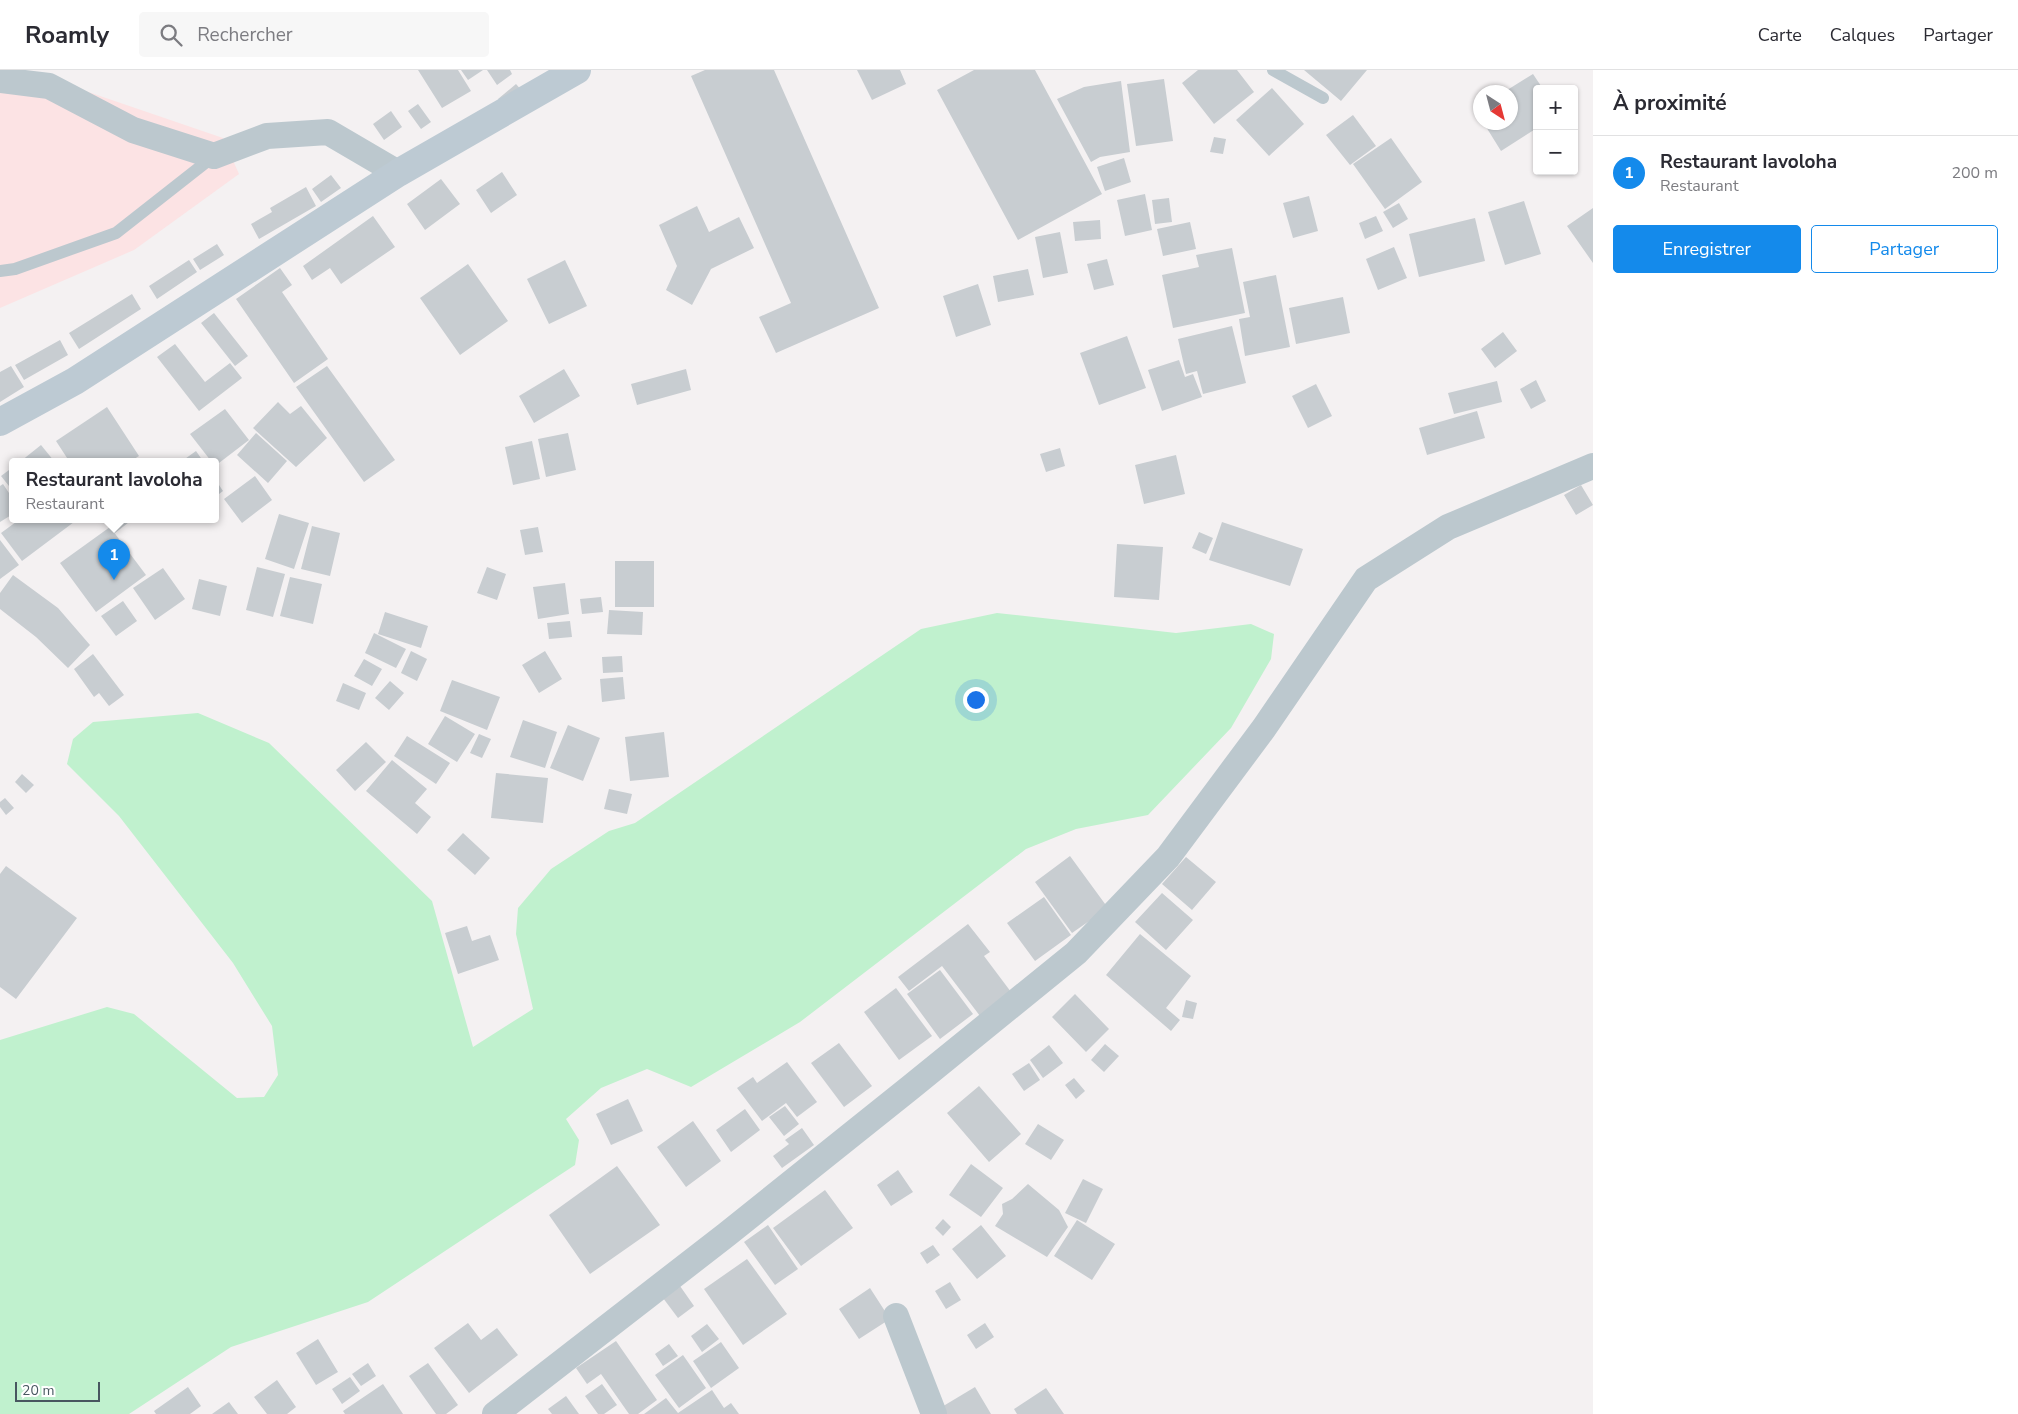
<!DOCTYPE html>
<html lang="fr">
<meta charset="utf-8">
<style>
:root{--surface:#fff;--page:#f7f7f7;--text:#2b2b33;--muted:#7c7c81;--line:#e1e1e2;--accent:#148aeb}
body{margin:0;font-family:"Nunito Sans",sans-serif;background:var(--page);color:var(--text)}
.controls{position:absolute;right:15px;top:15px;display:grid;overflow:hidden;border-radius:5px;box-shadow:0 1px 4px #0004}
.controls button{width:45px;height:45px;display:grid;place-items:center;padding:0;border:0;border-bottom:1px solid var(--line);background:var(--surface);color:var(--text);font:25px sans-serif}
.compass{position:absolute;left:1473px;top:15px;width:45px;height:45px;border-radius:50%;background:var(--surface);box-shadow:0 1px 4px #0004;rotate:144deg}
.scale{position:absolute;left:15px;bottom:12px;width:85px;box-sizing:border-box;padding-left:5px;border:2px solid #485760;border-top:0;font-size:14px;line-height:18px;white-space:nowrap;color:#485760;-webkit-text-stroke:4px #fff;paint-order:stroke}
.you{position:absolute;left:975px;top:629px;width:18px;height:18px;margin:-12px;border:4px solid #fff;border-radius:50%;background:#1a73e8;box-shadow:0 0 0 8px #1a73e833}
.badge{display:grid;place-items:center;width:32px;height:32px;border-radius:50%;background:var(--accent);color:#fff;font-size:16px;font-weight:700}
.pin{position:absolute;translate:-50% -41px;filter:drop-shadow(0 1px 2px #0008)}
.pin::after{content:'';position:absolute;top:26px;width:18px;height:15px;background:inherit;clip-path:polygon(0 0,100% 0,50% 100%)}
.popup{position:absolute;left:9px;top:388px;width:210px;height:65px;box-sizing:border-box;display:grid;place-content:center;border-radius:5px;background:var(--surface);filter:drop-shadow(0 1px 4px #0005);font-size:16px;white-space:nowrap;color:var(--muted)}
.popup b{font-size:19px;color:var(--text)}
.popup::after{content:'';position:absolute;left:50%;top:100%;margin-left:-10px;border:10px solid transparent;border-top-color:var(--surface)}
.list{margin:0;padding:0;list-style:none}
h2{display:flex;justify-content:space-between;align-items:center;height:65px;margin:0;padding:0 20px;font-size:21px}
h2 small{font-size:16px;font-weight:400;color:var(--muted)}
.list li{display:grid;grid-template-columns:32px 1fr auto;gap:15px;align-items:center;box-sizing:border-box;height:75px;padding:0 20px;border-top:1px solid var(--line)}
.list b{display:block;font-size:19px;white-space:nowrap}
.list p{margin:0;font-size:16px;white-space:nowrap;color:var(--muted)}
.list em{font-size:16px;font-style:normal;color:var(--muted)}
.actions{display:flex;gap:10px;padding:15px 20px}
.actions a{flex:1;padding:11px 0;border:1px solid var(--accent);border-radius:5px;text-align:center;font-size:18px;color:var(--accent)}
.actions .main{background:var(--accent);color:#fff}
.icon{flex:none;width:28px;height:28px;fill:none;stroke:currentColor;stroke-width:2;stroke-linecap:round;stroke-linejoin:round}
.map{position:relative;flex:none;width:1593px;height:1344px;overflow:hidden}
header{display:flex;align-items:center;gap:30px;box-sizing:border-box;height:70px;padding:0 25px;background:var(--surface);border-bottom:1px solid var(--line)}
header strong{font-size:24px}
nav{display:flex;gap:28px;margin-inline-start:auto;font-size:18px}
.search{width:350px;height:45px;background:var(--page);display:flex;align-items:center;gap:12px;box-sizing:border-box;padding:0 18px;border-radius:5px;color:var(--muted);font-size:19px}
main{display:flex}
aside{flex:1;background:var(--surface)}
.map>svg:first-child{display:block}
.medical{fill:#fce3e4}
.green{fill:#c0f1ce}
.building{fill:#c8cdd1}
.lines{fill:none;stroke-linecap:round;stroke-linejoin:round}
.service{stroke:#bcc8ce;stroke-width:12}
.minor{stroke:#bcc8ce;stroke-width:26}
.secondary{stroke:#bdcad3;stroke-width:28}
</style>
<header>
<strong>Roamly</strong>
<div class="search"><svg class="icon" aria-label="search" viewBox="0 0 24 24"><circle cx="10" cy="10" r="6"/><path d="M15 15l6 6"/></svg>Rechercher</div>
<nav><a>Carte</a><a>Calques</a><a>Partager</a></nav>
</header>
<main>
<div class="map">
<svg width="1593" height="1344" viewBox="0 0 1593 1344">
<rect width="100%" height="100%" fill="#f4f1f2"/>
<path class="medical" d="M0 0H24L223 68 239 104 134 180 0 238Z"/>
<path class="green" d="M997 543 1176 563 1251 554 1274 564 1271 589 1231 658 1148 745 1076 759 1026 779 800 952 691 1017 647 999 601 1018 566 1049 579 1070 575 1095 368 1232 231 1277 129 1344H0V970L107 937 134 944 237 1028 264 1027 278 1005 272 956 233 893 119 746 67 694 73 669 93 652 198 643 269 673 432 831 473 977 533 939 516 864 518 838 551 799 609 761 635 753 921 559Z"/>
<path class="building" d="M418 0H458L471 21 442 38Z
M461 0H483L468 10Z
M487 0H510L512 4 497 15Z
M705 0H774L879 238 776 283 759 247 791 233 691 6Z
M857 0H900L906 14 872 30Z
M974 0H1035L1102 124 1018 170 937 20Z
M1198 0H1237L1254 22 1214 54 1182 13Z
M1304 0H1367L1341 31Z
M1533 4 1543 19H1537V58L1501 81 1483 52H1510V22H1504Z
M1164 9 1173 71 1136 76 1127 14Z
M1121 11 1130 82 1100 87 1091 92 1057 29 1084 17Z
M516 14 523 22 505 37 498 29Z
M1272 18 1304 54 1269 86 1236 50Z
M418 34 431 52 421 59 408 41Z
M391 41 402 57 384 70 373 54Z
M1353 45 1376 76 1350 95 1326 65Z
M1214 67 1226 69 1223 84 1210 82Z
M1391 68 1422 112 1385 139 1353 94Z
M1124 88 1131 112 1105 121 1097 97Z
M502 102 517 125 491 143 476 120Z
M331 105 341 118 321 132 312 119Z
M441 109 460 134 425 160 407 134Z
M306 117 316 136 259 169 251 154 272 142 270 138Z
M1145 124 1152 160 1125 166 1117 130Z
M1309 126 1318 161 1293 168 1283 133Z
M1169 128 1172 152 1155 154 1152 130Z
M1524 131 1541 184 1505 195 1488 142Z
M1399 133 1408 149 1393 158 1383 142Z
M697 136 709 162 739 147 754 178 711 199 692 235 666 220 677 196 659 155Z
M1593 138V193L1567 156Z
M373 146 395 177 341 214 330 198 312 210 303 196Z
M1376 146 1383 161 1365 169 1359 153Z
M1475 148 1485 191 1419 207 1409 164Z
M1100 150 1101 169 1075 171 1073 152Z
M1190 152 1196 179 1163 186 1157 159Z
M1060 162 1068 203 1043 208 1035 167Z
M217 174 224 185 200 200 193 189Z
M1394 177 1407 208 1378 220 1366 189Z
M1232 178 1245 243 1173 258 1162 205 1199 197 1196 185Z
M1107 189 1114 215 1094 220 1087 194Z
M189 190 197 202 157 229 149 216Z
M565 190 587 236 549 254 527 209Z
M468 194 508 251 460 285 420 228Z
M280 198 292 215 282 222 328 289 294 313 236 229Z
M1028 199 1034 225 998 232 993 206Z
M1276 205 1290 277 1245 286 1239 249 1250 247 1243 212Z
M978 214 991 255 956 267 943 226Z
M132 224 141 239 79 279 69 263Z
M1343 227 1350 263 1296 274 1289 238Z
M214 243 248 286 235 296 201 253Z
M1232 256 1246 313 1203 324 1197 301 1186 304 1178 269Z
M1503 262 1517 281 1495 298 1481 279Z
M1127 266 1146 318 1099 335 1080 283Z
M60 270 68 285 24 310 15 295Z
M175 274 205 312 230 293 242 308 199 341 157 287Z
M1179 290 1185 307 1193 304 1202 327 1162 341 1148 300Z
M11 296 24 317 0 332V302Z
M327 296 395 390 364 412 296 317Z
M564 299 580 326 534 353 519 326Z
M686 299 691 320 637 335 631 314Z
M1536 310 1546 331 1531 339 1520 319Z
M1497 311 1502 332 1454 344 1448 323Z
M1316 314 1332 346 1308 358 1292 326Z
M278 332 290 344 301 336 327 368 296 397 253 358Z
M107 337 139 386 131 391H69L56 371Z
M225 339 249 370 215 396V391H211L190 364Z
M1477 341 1485 368 1427 385 1419 358Z
M256 363 287 391 268 413 237 385Z
M568 363 576 400 546 407 538 369Z
M532 371 540 409 513 415 505 377Z
M41 375 54 391H21Z
M1060 378 1065 396 1046 402 1040 384Z
M196 381 203 391H182Z
M1176 385 1185 424 1144 434 1135 395Z
M13 397V421L1 406Z
M255 406 272 430 242 453 224 429Z
M215 409 223 421 215 427Z
M3 414 13 429V444L0 452V416Z
M1581 415 1593 435 1576 445 1564 425Z
M279 444 309 453 294 499 265 489Z
M20 449H78L22 491 1 463Z
M104 449H133L115 463Z
M1222 452 1303 479 1290 516 1209 490Z
M312 456 340 463 330 506 301 499Z
M110 457 146 505 96 542 60 493Z
M538 457 543 482 525 485 520 460Z
M1199 462 1213 468 1206 484 1192 478Z
M0 470 19 495 0 509Z
M1117 474 1163 477 1159 530 1114 527Z
M615 491H654V537H615Z
M257 497 285 504 273 547 246 540Z
M487 497 506 504 497 530 477 523Z
M163 498 185 529 155 550 133 518Z
M13 505 58 538 90 575 68 598 36 567 0 539V523Z
M290 507 322 514 313 554 280 546Z
M199 509 227 516 220 546 192 539Z
M565 513 569 544 538 549 533 517Z
M601 527 603 542 582 544 580 529Z
M123 531 137 551 116 566 101 546Z
M609 540 643 542 642 565 607 564Z
M385 542 428 556 421 578 378 564Z
M570 551 572 567 549 569 547 553Z
M374 563 406 579 396 598 365 583Z
M411 581 427 589 417 611 401 603Z
M545 581 562 609 539 623 522 595Z
M93 584 124 625 109 636 99 623 94 627 74 599Z
M622 586 623 602 603 603 602 587Z
M364 589 382 599 372 616 354 606Z
M623 607 625 629 602 632 600 609Z
M452 610 500 627 487 660 440 641Z
M390 611 404 623 389 640 375 628Z
M343 613 366 623 359 640 336 631Z
M445 646 475 664 457 692 428 674Z
M523 650 557 662 545 698 510 687Z
M568 655 600 668 583 711 550 698Z
M664 662 669 707 630 711 625 667Z
M479 664 491 669 482 688 470 683Z
M407 666 450 693 436 714 394 686Z
M366 672 386 692 355 721 336 700Z
M392 690 427 719 415 733 431 747 417 764 366 721Z
M496 703 548 708 543 753 491 748Z
M22 704 34 715 26 723 15 712Z
M609 719 632 724 627 744 604 739Z
M5 728 14 738 6 745 0 737V732Z
M463 763 490 788 475 805 447 780Z
M1070 786 1108 838 1072 863 1035 812Z
M1186 787 1216 812 1192 840 1162 814Z
M6 796 77 848 16 929 0 917V804Z
M1162 823 1193 850 1166 880 1135 852Z
M1044 827 1071 865 1035 891 1007 853Z
M968 854 990 882 984 886 1011 922 980 946 942 896 909 921 898 907Z
M467 856 472 871 490 865 499 890 458 904 445 863Z
M1140 864 1191 906 1166 938 1180 950 1171 961 1106 905Z
M940 900 973 944 940 969 907 924Z
M896 918 932 966 899 990 864 942Z
M1075 924 1109 959 1086 982 1052 947Z
M1186 930 1197 933 1193 949 1182 947Z
M839 973 872 1016 844 1037 811 993Z
M1105 974 1119 986 1104 1002 1091 990Z
M1049 975 1063 993 1043 1008 1030 990Z
M787 992 817 1032 797 1047 786 1033 762 1051 737 1018 753 1007 757 1013Z
M1029 993 1040 1010 1024 1021 1012 1004Z
M1074 1008 1085 1021 1076 1029 1065 1015Z
M979 1016 1021 1064 989 1092 947 1043Z
M628 1029 643 1061 611 1075 596 1044Z
M785 1036 799 1054 784 1066 769 1047Z
M745 1039 760 1060 731 1082 716 1060Z
M693 1051 721 1091 686 1117 657 1077Z
M1038 1054 1064 1070 1051 1090 1025 1074Z
M802 1058 814 1075 782 1098 773 1086 789 1074 785 1070Z
M971 1094 1003 1118 981 1147 949 1125Z
M617 1096 660 1155 590 1204 549 1145Z
M898 1100 913 1122 891 1136 877 1115Z
M1083 1109 1103 1119 1086 1153 1065 1143Z
M1028 1114 1059 1140 1068 1157 1047 1187 995 1156 1003 1144 1002 1134 1012 1129Z
M825 1120 853 1158 801 1196 773 1158Z
M943 1149 951 1157 943 1166 935 1158Z
M1077 1150 1115 1174 1092 1210 1054 1186Z
M768 1155 798 1199 775 1215 744 1172Z
M981 1155 1006 1186 977 1209 952 1179Z
M933 1175 940 1185 927 1194 920 1183Z
M747 1189 787 1244 743 1275 704 1219Z
M950 1212 961 1230 946 1239 935 1221Z
M680 1216 694 1236 678 1248 663 1228Z
M870 1218 890 1249 859 1269 839 1239Z
M468 1253 481 1270 497 1258 518 1285 469 1323 434 1278Z
M985 1253 994 1267 976 1279 967 1265Z
M707 1254 719 1269 702 1282 691 1266Z
M318 1269 338 1302 316 1315 296 1283Z
M616 1271 657 1330 638 1344H629L601 1304 587 1314 576 1298Z
M721 1272 739 1298 711 1318 693 1291Z
M669 1274 678 1286 663 1296 655 1284Z
M683 1285 706 1318 679 1338 655 1305Z
M368 1293 376 1306 361 1316 352 1304Z
M428 1293 458 1335 446 1344H436L409 1306Z
M350 1307 360 1321 342 1334 332 1319Z
M277 1310 296 1337 287 1344H267L254 1327Z
M383 1314 403 1344H345L343 1341Z
M602 1314 617 1335 604 1344H598L585 1326Z
M188 1317 201 1336 190 1344H156L154 1341Z
M975 1317 991 1344H944L940 1338Z
M1046 1318 1064 1344H1017L1014 1339Z
M712 1320 724 1338 731 1333 739 1344H644L666 1328 678 1343Z
M566 1326 579 1344H552L548 1339Z
M229 1332 238 1344H212Z"/>
<g class="lines">
<path class="service" d="M1273 0 1323 28
M0 201 15 199 116 163 214 86"/>
<path class="minor" d="M0 10 49 16 133 60 214 86 267 66 328 62 398 103
M896 1246 934 1344
M495 1344 726 1165 911 1017 1076 883 1168 787 1264 658 1366 509 1448 457 1593 396"/>
<path class="secondary" d="M0 352 75 311 398 103 577 0"/>
</g>
</svg>
<div class="controls">
<button>+</button>
<button>−</button>
</div>
<svg class="compass" viewBox="-18 -18 36 36"><path d="M0-13l5 13h-10z" fill="#e53935"/><path d="M0 13l5-13h-10z" fill="#7c7c81"/></svg>
<div class="scale">20 m</div>
<div class="you"></div>
<div class="pin badge" style="left:114px;top:510px">1</div>
<div class="popup"><b>Restaurant Iavoloha</b>Restaurant</div>
</div>
<aside>
<h2>À proximité<small></small></h2>
<ul class="list">
<li><span class="badge">1</span><div><b>Restaurant Iavoloha</b><p>Restaurant</p></div><em>200 m</em></li>
</ul>
<div class="actions"><a class="main">Enregistrer</a><a>Partager</a></div>
</aside>
</main>
